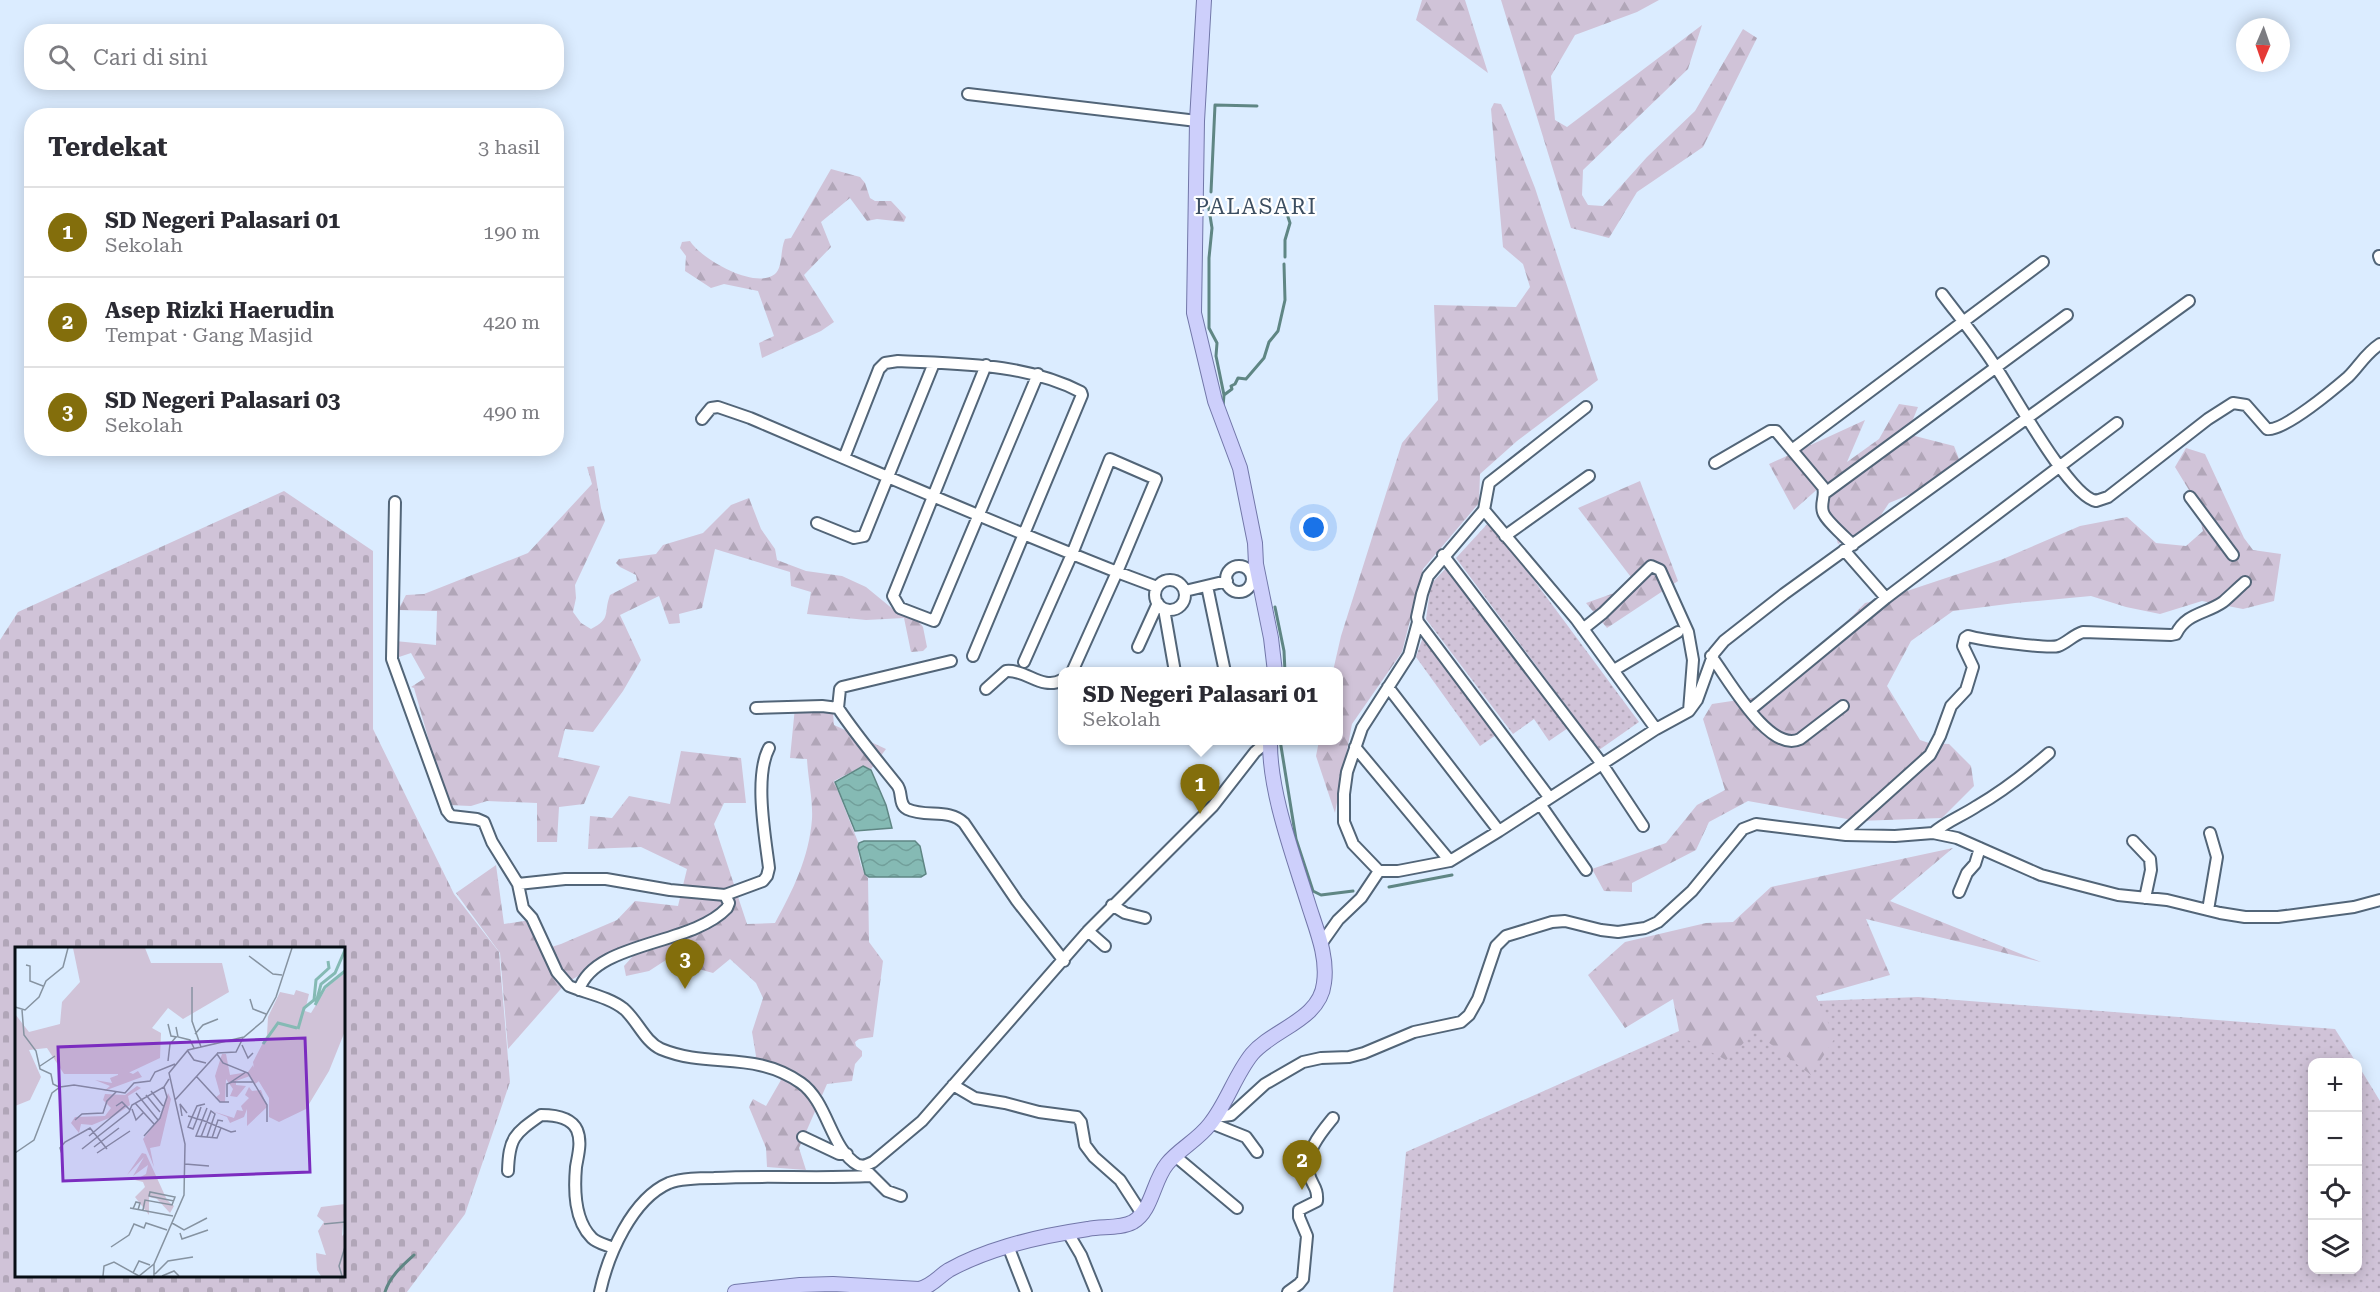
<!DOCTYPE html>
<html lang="id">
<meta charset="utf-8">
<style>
:root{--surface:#fff;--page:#f2f2f3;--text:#2b2b33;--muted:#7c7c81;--line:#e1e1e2;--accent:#836e0c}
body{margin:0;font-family:"Roboto Serif",serif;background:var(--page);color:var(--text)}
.controls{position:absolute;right:18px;bottom:18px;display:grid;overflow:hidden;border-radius:12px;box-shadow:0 3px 15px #0003}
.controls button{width:54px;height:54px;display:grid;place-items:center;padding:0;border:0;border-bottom:2px solid var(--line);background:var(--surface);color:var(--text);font:30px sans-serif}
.compass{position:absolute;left:2236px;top:18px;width:54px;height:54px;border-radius:50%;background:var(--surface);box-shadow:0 3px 15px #0003;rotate:182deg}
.you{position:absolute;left:1314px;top:528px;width:21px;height:21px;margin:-15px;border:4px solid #fff;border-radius:50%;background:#1a73e8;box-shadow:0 0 0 9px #1a73e833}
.badge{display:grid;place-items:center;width:39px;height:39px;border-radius:50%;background:var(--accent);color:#fff;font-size:20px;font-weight:700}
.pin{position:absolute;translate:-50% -50px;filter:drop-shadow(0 2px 3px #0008)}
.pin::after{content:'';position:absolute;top:32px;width:21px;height:18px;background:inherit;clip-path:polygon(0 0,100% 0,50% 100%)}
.popup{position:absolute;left:1058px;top:667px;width:285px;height:78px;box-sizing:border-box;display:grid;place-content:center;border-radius:12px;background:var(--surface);filter:drop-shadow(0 2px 4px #0005);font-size:20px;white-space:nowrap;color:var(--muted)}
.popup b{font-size:22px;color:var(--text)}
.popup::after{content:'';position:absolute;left:50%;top:100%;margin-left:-12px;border:12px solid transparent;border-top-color:var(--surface)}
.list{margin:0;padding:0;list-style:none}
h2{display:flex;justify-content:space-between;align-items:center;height:78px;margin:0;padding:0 24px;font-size:26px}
h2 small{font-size:20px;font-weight:400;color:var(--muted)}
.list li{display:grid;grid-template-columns:39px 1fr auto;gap:18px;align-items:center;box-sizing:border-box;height:90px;padding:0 24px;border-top:2px solid var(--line)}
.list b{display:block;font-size:22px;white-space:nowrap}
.list p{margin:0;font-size:20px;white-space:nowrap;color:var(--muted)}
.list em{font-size:20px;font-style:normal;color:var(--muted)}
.icon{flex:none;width:33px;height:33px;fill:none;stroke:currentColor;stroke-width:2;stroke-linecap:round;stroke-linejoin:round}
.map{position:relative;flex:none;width:2380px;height:1292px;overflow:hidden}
.search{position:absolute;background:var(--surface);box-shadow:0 3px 15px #0003;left:24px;top:24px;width:540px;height:66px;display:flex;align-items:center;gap:15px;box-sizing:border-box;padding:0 21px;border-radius:24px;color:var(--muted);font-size:22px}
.panel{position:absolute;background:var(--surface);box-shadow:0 3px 15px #0003;left:24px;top:108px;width:540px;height:348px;border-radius:24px}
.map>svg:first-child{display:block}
.grass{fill:url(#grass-dots)}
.forest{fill:url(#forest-firs)}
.cemetery{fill:url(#cemetery-stones);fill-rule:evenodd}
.water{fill:url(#water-waves);stroke:#5f8684;stroke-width:1.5}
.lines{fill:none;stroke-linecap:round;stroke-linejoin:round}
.stream{stroke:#5f8684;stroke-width:3}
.minor-casing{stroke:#526578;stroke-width:14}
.major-casing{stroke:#7277a9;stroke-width:16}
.minor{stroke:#fff;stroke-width:10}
.major{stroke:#cdcffb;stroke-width:14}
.labels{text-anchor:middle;stroke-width:4.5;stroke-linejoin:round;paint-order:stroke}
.quarter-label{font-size:22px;letter-spacing:1.5px;fill:#3c4e61;stroke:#fff}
.inset-river{fill:none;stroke:#85bab4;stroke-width:3}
.inset-road{fill:none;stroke:#8693a1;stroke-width:1.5}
.view{fill:#7b2cbf;fill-opacity:0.15;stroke:#7b2cbf;stroke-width:3}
.inset-edge{fill:none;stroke:#070e15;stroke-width:3}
</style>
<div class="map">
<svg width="2380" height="1292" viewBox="0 0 2380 1292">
<defs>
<pattern id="grass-dots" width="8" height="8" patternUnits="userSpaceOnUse" patternTransform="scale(1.5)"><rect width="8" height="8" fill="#d0c3d8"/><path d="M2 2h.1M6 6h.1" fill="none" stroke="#b1a6b8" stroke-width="1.8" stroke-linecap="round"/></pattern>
<pattern id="forest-firs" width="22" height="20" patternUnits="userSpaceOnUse" patternTransform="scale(1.5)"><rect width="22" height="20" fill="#d0c3d8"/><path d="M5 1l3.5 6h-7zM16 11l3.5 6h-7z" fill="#b1a6b8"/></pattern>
<pattern id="cemetery-stones" width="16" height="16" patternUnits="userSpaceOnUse" patternTransform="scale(1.5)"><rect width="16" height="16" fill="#d0c3d8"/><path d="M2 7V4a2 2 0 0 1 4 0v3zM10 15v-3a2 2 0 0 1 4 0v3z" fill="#b1a6b8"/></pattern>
<pattern id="water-waves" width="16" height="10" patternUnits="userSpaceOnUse" patternTransform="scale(1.5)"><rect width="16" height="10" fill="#85bab4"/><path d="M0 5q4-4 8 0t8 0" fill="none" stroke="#719f9a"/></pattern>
</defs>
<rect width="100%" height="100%" fill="#dbecff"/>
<path class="grass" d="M1490 521 1639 722 1599 750 1456 558Z
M1448 566 1568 728 1549 741 1534 719 1513 734 1426 619 1431 584Z
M1424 634 1499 733 1480 746 1416 657Z
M1918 997 2335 1029 2356 1062H2312V1270H2358V1065L2380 1101V1292H1393L1406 1152 1740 1004Z"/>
<path class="forest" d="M1422 0H1465L1488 73 1416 20Z
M1501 0H1659L1637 12 1575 35 1551 76 1555 120 1567 127 1702 25 1688 69 1583 170 1582 195 1588 205 1603 206 1647 157 1695 111 1743 29 1757 38 1703 147 1637 192 1609 238 1571 228Z
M1494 103 1501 104 1506 114 1535 188 1598 380 1517 441 1480 474 1479 503 1423 569 1402 652 1352 724 1335 813 1316 756 1319 741 1338 740V672L1333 671 1341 636 1402 443 1438 400 1434 305 1516 307 1530 287 1523 264 1503 247 1491 109Z
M831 169 860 177 865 183 870 198 875 201H891L906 217 904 222 877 219 867 221 850 198 821 222 831 247 804 275 834 322 821 331 762 358 759 343 774 336 758 291 724 284 711 288 685 271 686 256 680 248 682 242 690 241C701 259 755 290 775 274 783 267 780 250 785 239L791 238Z
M1899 404 1918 407 1907 434 1954 446 1964 472 1889 503 1873 527 1838 544 1822 485 1794 510 1769 464 1865 420 1847 462 1879 439Z
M2186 448 2205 454 2244 538 2253 550 2281 554 2274 601 2243 609 2202 601 2160 614 2126 607 2091 596 2015 603 1953 611 1911 641 1887 686 1920 740 1929 743 1949 744 1971 766 1974 786 1942 818 1858 821 1748 801 1709 822 1696 850 1632 883V892L1604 891 1592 869 1666 843 1697 805 1725 790 1703 719 1712 704 1765 696 1808 662 1865 603 1886 598 2003 559 2080 526 2127 517 2156 543 2186 546 2203 531 2195 500 2175 467Z
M594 466 601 508 605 521 575 585 576 598 573 612 581 623 591 629C612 618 603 614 610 595L637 581 636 575 620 567 616 563 619 559 656 554 663 545 703 533 731 505 749 498 761 529 775 549 777 560 806 571 842 576 866 587 894 610 914 615 923 627 927 647 923 651 911 652 904 618 866 620 807 614 811 592 791 586 790 572 715 549 702 608 679 614 680 623 669 624 659 596 620 615 641 660 623 691 593 732 565 729 558 757 600 766 584 804 559 807 557 842H537V803L487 801 471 806 447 805 418 702 414 688 411 687 425 678 411 653 396 658 395 641 436 645 437 611 398 610 406 595 424 594 528 553 592 484 587 467Z
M1640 481 1678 581 1607 628 1586 603 1637 585 1578 508Z
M832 702 834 725 886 749 871 769 863 766 834 781 858 842C857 852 861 871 868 878L869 942 883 961 873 1037 859 1039 855 1042 856 1046 862 1051V1056L855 1064 852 1081 827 1084 799 1148 806 1170 767 1167 766 1148 749 1107 753 1099 766 1106 781 1080 752 1063 756 1056 752 1032 763 998 756 983 730 959 713 973 666 960 649 971 626 976 624 966 633 956 625 949 566 983 508 1049 500 953 456 893 496 865 504 924 530 920 542 950 561 944 617 920 635 901 678 906 687 869 641 847 588 849 590 816 612 818 629 796 670 804 681 751 741 758 746 803H724L714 824 747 924 775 923C793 890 809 858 812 819 813 800 808 779 807 759L790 758 795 707Z
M1953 848 1890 901 2041 962 1866 919 1890 975 1816 996 1835 1038 1811 1075 1755 1032 1726 1060 1680 1036 1673 999 1625 1028 1588 975 1625 942 1706 923 1733 922 1771 887Z"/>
<path class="cemetery" d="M284 491 373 551V729L454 894 499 952 510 1082 465 1214 407 1292H0V640L18 612ZM16 948H344V1276H16Z"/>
<path class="water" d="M863 766 871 770 886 805 892 828 855 831 835 782Z
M864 841H915L920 846 926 874 921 877H869L865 874 858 847 859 843Z"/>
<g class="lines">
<path class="stream" d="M1211 192 1215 105 1257 106
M1208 203 1212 228 1209 258V328L1217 343 1216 356 1224 395 1223 407
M1285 257V240L1290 223 1288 217
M1224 395 1232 389 1231 386 1235 384 1238 378 1246 379 1264 358 1269 342 1278 331 1285 300 1284 264
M1275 607 1284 651 1285 672
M1280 740 1296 839 1313 891 1321 895 1353 891
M1389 887 1452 875
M385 1292C390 1276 402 1266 414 1255"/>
<g class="minor-casing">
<path id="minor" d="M968 94 1197 121
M2379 256 2380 259
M1942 294C1960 318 1981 343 1997 369 2014 394 2069 496 2096 501L2108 497 2208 419 2233 403 2246 405 2267 429C2283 432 2334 389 2348 377 2360 365 2365 354 2380 344
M986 365 893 596 900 608 934 621 1038 374
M702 419 711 408 718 407 750 418C872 470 993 523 1117 572L1156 479 1110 459 1072 554 1024 662
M1793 449 2043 262
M844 458 879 369 885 363 898 361C960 364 1025 363 1081 392L1082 395 973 656
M1715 463 1770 431H1776L1823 487C1826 496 1820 503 1823 512 1825 520 1846 538 1853 545
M1825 493 2067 315
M2190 497 2233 555
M395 502 392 659 447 811 451 816 477 819 484 822 492 842 518 884 523 908 532 918 557 972 569 986C586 993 609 997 624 1009 637 1020 645 1042 661 1049 709 1069 754 1050 801 1083 828 1102 831 1150 858 1165L864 1166 873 1162 922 1121 1088 931 1213 806 1255 752 1269 740
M1484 510 1576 619 1656 729
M817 523 854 538 864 536 934 363
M1505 536 1589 476
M1844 550 1886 598
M1443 555 1602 764 1643 826
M1226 579a13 13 0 1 1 26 0a13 13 0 1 1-26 0Z
M1155 595a15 15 0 1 1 30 0a15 15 0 1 1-30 0Z
M1207 586 1225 672
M1185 591 1227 581
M1164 609 1175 672
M1418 622 1549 797
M1583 629 1603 613 1651 566 1660 570 1688 632 1693 660 1689 711
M1138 647 1158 603
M1711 656C1728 678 1769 754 1800 739L1843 706
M1614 670 1678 632
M1072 672 1117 572 1157 587
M1388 687 1499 831
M986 689 1006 671C1026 669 1042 691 1062 680
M756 708 822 706 838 708C856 735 877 760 897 785 903 792 898 804 907 809 926 818 949 808 964 823L1017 901 1064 961
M838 708 840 689 842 687 951 661
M1750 710 1886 598 2117 423
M1355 747 1450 861
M1540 804 1586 870
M1933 833C1947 821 1962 816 1977 806 2003 791 2026 773 2049 753
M1842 834 1930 755 1940 736 1951 706 1966 690 1973 667 1963 646 1965 638 1968 636C1981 640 2049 649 2058 646 2067 643 2073 635 2083 632L2171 635 2176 634C2186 613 2206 614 2223 602 2230 596 2237 589 2245 582
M2133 841 2150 859 2151 870 2145 898
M1379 871 1353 844 1344 822V794L1347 772 1362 728 1409 655 1418 622 1417 617 1422 594 1428 576 1484 510 1489 483 1586 407
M518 884 565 879H606L670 890 725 895 729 903 727 908C691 946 595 941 579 990
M1959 892 1967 873 1975 864 1980 848
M725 895 763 881 767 876 769 868C765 836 754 776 769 748
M1112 905 1125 913 1145 918
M2208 910 2217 857 2210 833
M1088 931 1105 946
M1321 944 1338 920 1361 898 1379 871H1398L1450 861 1499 831 1656 729 1689 711 1697 700 1714 653 1724 641 1784 594 2189 301
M953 1085 975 1098 1005 1103 1039 1112 1077 1117 1081 1122 1085 1145 1094 1157 1120 1180 1142 1214
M1215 1117 1231 1115 1265 1084 1303 1062 1321 1058 1349 1057 1364 1053 1414 1032 1461 1022 1469 1015 1478 999 1496 946 1506 936 1552 922 1565 921 1601 930 1618 932 1645 928 1658 922 1692 891 1743 829 1756 824 1846 835 1895 836 1933 833 1957 838 2041 875 2118 895 2167 900 2220 913 2245 917H2278L2354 907 2380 900
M1211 1123 1246 1137 1257 1152
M803 1137 839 1154H847
M1175 1156 1237 1208
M508 1171C509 1138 514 1134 541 1115 554 1115 571 1117 577 1130 582 1142 578 1155 576 1167 574 1190 574 1220 592 1238 597 1243 607 1245 613 1248
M867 1171 887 1191 901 1196
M1068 1233 1081 1255 1096 1292
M1008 1246 1026 1292
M600 1292C608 1255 632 1199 669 1183 682 1178 700 1178 714 1178 766 1175 818 1179 870 1176
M1288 1292 1299 1284 1303 1279 1307 1236 1299 1217V1210L1317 1201C1318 1187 1312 1186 1309 1174 1305 1151 1320 1134 1333 1118"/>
</g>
<g class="major-casing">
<path id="major" d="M1204 0 1197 121 1194 313 1215 401 1240 468 1255 543 1256 564 1271 638 1275 672
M735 1292 800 1285 833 1284 919 1289C932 1286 938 1277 949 1270 967 1260 988 1252 1008 1246 1034 1238 1061 1233 1088 1229 1102 1226 1120 1229 1133 1222 1152 1211 1153 1181 1167 1164 1179 1149 1198 1140 1210 1124 1227 1103 1235 1075 1252 1054 1273 1029 1320 1020 1324 983 1328 956 1316 929 1308 903 1293 855 1269 791 1270 740"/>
</g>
<use href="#minor" class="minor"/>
<use href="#major" class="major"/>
</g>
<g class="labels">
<g class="quarter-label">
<text x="1256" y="214">PALASARI</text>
</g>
</g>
<g transform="translate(15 947)">
<rect width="330" height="330" fill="#dbecff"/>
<path d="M58 1H130L136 16H207L214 45 168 72 153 61 137 81 146 86 145 111 111 127H49L32 101 14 103 26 130 15 153 0 159V67L14 85 45 77 47 55 65 35Z" fill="#d0c3d8"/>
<path d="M207 107H211L215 128 233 125 238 118 244 134 240 137 235 129 221 134V138L231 139 222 150 215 149 218 142 211 132 210 155H206L200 151 205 147 200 129ZM103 120 118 127 123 124 127 130 89 144 95 139 80 133 97 136 95 131 103 128ZM122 139 126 141 113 149 115 158 99 169 77 178 66 177 64 186 56 176 60 170 90 169 96 161 88 153 90 147 110 148ZM234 140 237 144 246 143 252 160 232 179V162L229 170 215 176 212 170 197 164 219 171 222 163 228 164 226 159 234 151 230 148ZM153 146 156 152 145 199 135 201 139 220 128 192 145 171ZM127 206 131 207 152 253 159 259 155 266 142 252 134 250V268L120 250 130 240 128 235 120 233 131 227 133 218 118 229 129 210 112 228ZM330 257 327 289 330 286V329H306L302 323 301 306 311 308 303 284 309 275 302 269 306 260Z" fill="#d0c3d8"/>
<path d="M330 26V84L314 124 291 162 264 175 254 170V151L240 128 238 115 252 88 253 70 265 45 279 48 281 43 294 47 290 64 296 66 312 40Z" fill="#d0c3d8"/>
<path class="inset-river" d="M301 56 306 37 320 26 330 3M300 58 310 40 330 24M283 82 289 61 299 53 301 33 314 21 313 14M248 97 263 76 282 81"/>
<path class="inset-road" d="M234 9 258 27 267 28M11 18 15 19V34L28 39M177 40V74L186 100M235 52 238 62 251 67M0 60 10 63 24 50 31 34 48 20 53 1M7 63 9 88 21 104 25 122 36 127 38 137 44 140M153 77 156 89 162 90M161 80 163 90 175 93 179 101M180 87 188 78 203 72M227 98 233 111 238 106M172 103 179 113 191 116M202 106 221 105 228 91M153 114 155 97 161 90M25 119 40 109M231 125 216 135H238M181 129 205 155H214M136 144 148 159M121 146 143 173M131 148 145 165M212 150V137L217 135M160 153 202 107 208 116 233 126 252 158V175M120 156 139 177M101 159 107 155 115 163M186 160 182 172 178 182 173 180 177 170 182 172 187 173 216 185 221 184M192 161 181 189 202 191 206 181M117 162 121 173 128 166M167 169 165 157 172 166M173 169 177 170 182 159 190 157M60 173 67 167 88 166 92 154 101 145M74 189 111 158M129 189 145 171 152 150 149 140M186 190 196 164 200 167 192 190M197 191 203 173 208 174M79 200 104 181M67 202 114 165 117 158 149 140 154 132M0 206 19 193 37 146 45 140 59 138 110 146 119 136 135 134 140 125 160 117M82 206 115 184M47 207 45 201 50 195 75 181 92 202M170 217 194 219M115 261 158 269M118 262 121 255 125 256 123 263M128 263 130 253 157 258 160 250 135 245 134 249 159 254M157 276 169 283 192 271M309 277 330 275M165 286 167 292 193 283M96 300 114 288 119 277 129 281 131 276 152 283M118 326 124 314 135 318M140 327 153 314 178 310M88 329 89 319 99 315 124 329 139 317M139 329V317L169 248 170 197 154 126 173 103 229 90 248 74 261 50 277 1M147 329 159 324 164 329M327 329 324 319 330 300"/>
<path class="view" d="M290 91 295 225 48 234 43 100Z"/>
<rect width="330" height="330" class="inset-edge"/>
</g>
</svg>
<div class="controls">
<button>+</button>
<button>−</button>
<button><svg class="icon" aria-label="locate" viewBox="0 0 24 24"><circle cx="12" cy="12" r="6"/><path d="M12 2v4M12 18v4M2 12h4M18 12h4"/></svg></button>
<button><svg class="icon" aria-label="layers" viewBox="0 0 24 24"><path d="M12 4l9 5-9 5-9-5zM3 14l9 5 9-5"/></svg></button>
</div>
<svg class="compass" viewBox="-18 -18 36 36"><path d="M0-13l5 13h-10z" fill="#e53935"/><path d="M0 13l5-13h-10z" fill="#7c7c81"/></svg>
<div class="you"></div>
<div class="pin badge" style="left:1200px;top:814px">1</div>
<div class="popup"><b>SD Negeri Palasari 01</b>Sekolah</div>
<div class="pin badge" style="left:1302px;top:1190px">2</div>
<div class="pin badge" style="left:685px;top:989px">3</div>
<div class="search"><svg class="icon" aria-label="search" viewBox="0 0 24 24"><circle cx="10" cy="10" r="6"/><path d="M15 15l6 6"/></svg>Cari di sini</div>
<section class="panel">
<h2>Terdekat<small>3 hasil</small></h2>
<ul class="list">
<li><span class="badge">1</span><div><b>SD Negeri Palasari 01</b><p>Sekolah</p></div><em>190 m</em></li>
<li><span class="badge">2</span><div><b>Asep Rizki Haerudin</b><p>Tempat · Gang Masjid</p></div><em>420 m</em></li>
<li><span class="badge">3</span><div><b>SD Negeri Palasari 03</b><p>Sekolah</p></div><em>490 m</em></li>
</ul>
</section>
</div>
